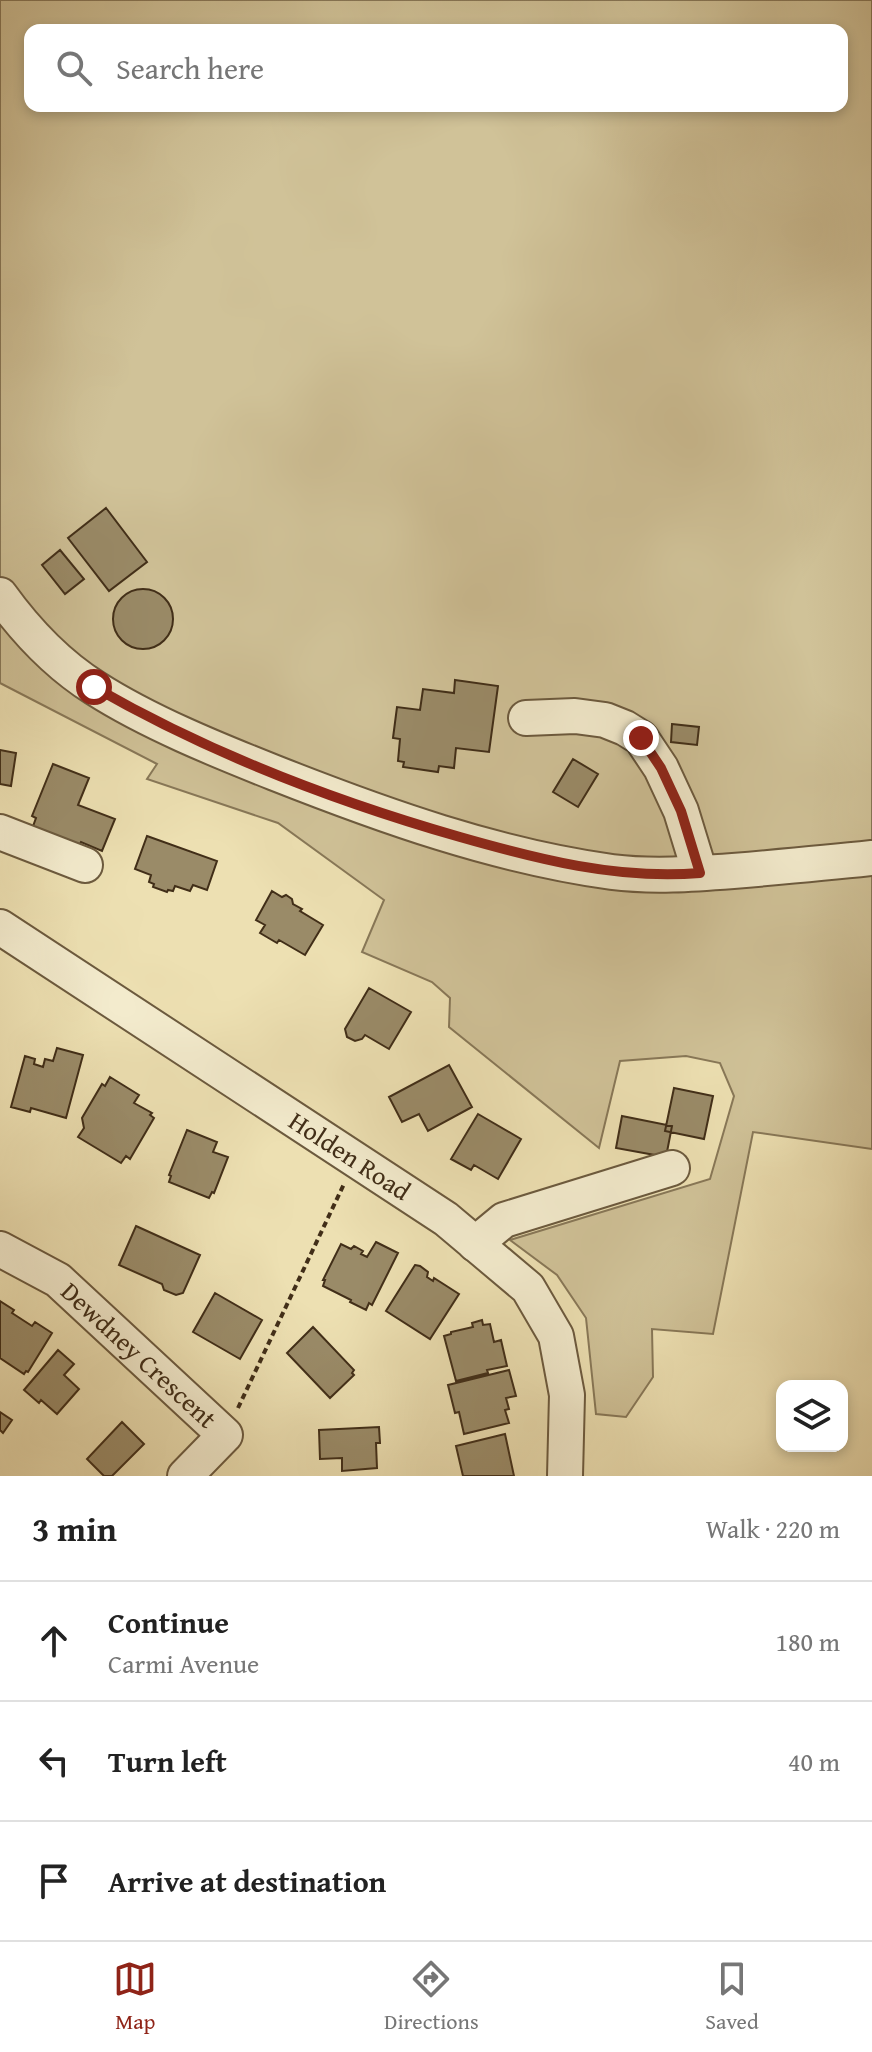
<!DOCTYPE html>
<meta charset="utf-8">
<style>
:root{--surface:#fff;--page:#f6f6f6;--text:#222;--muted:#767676;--line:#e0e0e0;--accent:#8f2418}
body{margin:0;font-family:"Gentium Book Plus",serif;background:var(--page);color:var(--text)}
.controls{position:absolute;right:24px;bottom:24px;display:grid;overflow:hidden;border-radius:16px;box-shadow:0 4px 12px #0003}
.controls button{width:72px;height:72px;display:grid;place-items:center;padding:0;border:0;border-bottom:2px solid var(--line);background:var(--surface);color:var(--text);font:40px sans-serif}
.stop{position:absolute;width:24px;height:24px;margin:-18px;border:6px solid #8f2418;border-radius:50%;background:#fff}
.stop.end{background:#8f2418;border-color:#fff;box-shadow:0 2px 8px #0008}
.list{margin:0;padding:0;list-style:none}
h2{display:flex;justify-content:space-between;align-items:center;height:104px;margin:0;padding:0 32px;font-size:34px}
h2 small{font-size:26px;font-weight:400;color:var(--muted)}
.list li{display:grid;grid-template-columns:52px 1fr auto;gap:24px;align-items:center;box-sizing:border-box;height:120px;padding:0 32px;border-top:2px solid var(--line)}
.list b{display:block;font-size:30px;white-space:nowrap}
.list p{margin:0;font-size:26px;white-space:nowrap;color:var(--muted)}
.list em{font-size:26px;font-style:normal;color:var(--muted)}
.icon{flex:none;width:44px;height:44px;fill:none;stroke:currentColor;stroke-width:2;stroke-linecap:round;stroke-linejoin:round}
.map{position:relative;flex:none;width:872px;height:1476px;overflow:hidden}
.search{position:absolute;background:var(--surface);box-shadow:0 4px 12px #0003;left:24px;right:24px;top:24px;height:88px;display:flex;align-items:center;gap:20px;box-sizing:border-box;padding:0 28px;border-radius:16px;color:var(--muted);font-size:30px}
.sheet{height:464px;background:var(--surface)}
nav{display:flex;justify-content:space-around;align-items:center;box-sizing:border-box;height:112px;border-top:2px solid var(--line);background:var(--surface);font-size:22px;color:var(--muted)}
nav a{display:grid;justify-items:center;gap:4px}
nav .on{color:var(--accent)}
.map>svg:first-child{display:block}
.green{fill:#d0c298;stroke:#887858;stroke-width:2;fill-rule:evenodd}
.building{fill:#9a8b68;stroke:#412e18;stroke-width:2}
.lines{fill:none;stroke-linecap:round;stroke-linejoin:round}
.minor-casing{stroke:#6c5a3e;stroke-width:38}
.path{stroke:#412e18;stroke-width:4;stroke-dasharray:6 4;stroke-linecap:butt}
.minor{stroke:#f3ebcd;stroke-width:34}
.route{stroke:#8f2418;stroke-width:10}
.labels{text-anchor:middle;stroke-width:8;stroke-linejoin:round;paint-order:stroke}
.street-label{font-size:26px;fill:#412e18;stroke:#f3ebcd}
</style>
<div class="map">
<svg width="872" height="1476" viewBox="0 0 872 1476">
<rect width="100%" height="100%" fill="#ede0b2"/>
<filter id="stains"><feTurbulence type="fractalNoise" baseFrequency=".0025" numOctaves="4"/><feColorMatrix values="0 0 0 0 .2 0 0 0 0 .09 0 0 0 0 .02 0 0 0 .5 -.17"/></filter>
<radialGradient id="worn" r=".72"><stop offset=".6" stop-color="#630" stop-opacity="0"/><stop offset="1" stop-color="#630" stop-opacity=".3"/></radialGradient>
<path class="green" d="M0 0H872V1149L753 1132 713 1334 652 1329 653 1377 626 1417 596 1414 586 1318 557 1275 510 1240 710 1179 734 1096 720 1063 686 1056 620 1061 599 1148 449 1027 450 998 432 982 362 952 384 900 278 823 147 779 157 764 0 683ZM30 30H842V106H30Z"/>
<path class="building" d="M106 508 147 562 109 591 68 538Z
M60 550 84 579 65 594 42 565Z
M113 619a30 30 0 1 1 60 0a30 30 0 1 1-60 0Z
M455 680 498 686 489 752 456 748 454 768 439 766 438 772 403 767 404 762 398 761 400 739 393 738 397 707 420 710 423 689 454 693Z
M672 724 699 727 697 745 671 742Z
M0 750 16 753 11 786 0 784Z
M573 759 598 774 578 807 553 792Z
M53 764 89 778 78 805 115 819 102 851 81 842 78 848 32 829 36 818 32 816Z
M147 836 217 861 207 890 193 885 190 891 175 886 173 891 168 890 167 892 153 887 154 884 149 882 151 875 135 869Z
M272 891 282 897 286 895 292 899 293 904 302 909 300 911 323 925 305 955 279 940 277 943 260 933 265 925 256 920Z
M369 988 411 1012 389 1049 365 1035 362 1039 355 1041 347 1037 345 1029Z
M57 1048 83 1055 66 1118 31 1108 30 1112 11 1107 25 1056 35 1059 34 1064 43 1067 45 1059 53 1061Z
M449 1065 472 1107 428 1131 419 1114 402 1122 389 1097Z
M110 1077 139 1095 134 1103 152 1113 150 1115 154 1118 130 1159 126 1156 121 1163 78 1137 84 1128 82 1118 102 1084 105 1086Z
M674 1088 713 1096 704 1139 665 1131Z
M478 1114 521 1139 498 1179 474 1165 471 1170 451 1159Z
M622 1116 672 1126 666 1157 616 1148Z
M187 1130 217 1142 213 1152 228 1157 214 1193 212 1192 209 1198 169 1182 171 1176 169 1175Z
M136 1226 200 1255 183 1293 176 1295 164 1290 162 1284 119 1265Z
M376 1242 398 1253 372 1305 369 1303 366 1310 350 1302 351 1300 323 1286 325 1280H323L341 1244 351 1249 354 1246 363 1251 361 1254 367 1257Z
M415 1265 420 1266 428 1272 427 1277 433 1281 434 1278 459 1294 430 1339 386 1311Z
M215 1293 262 1320 240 1359 193 1332Z
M0 1301 14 1310 12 1313 32 1326 35 1322 52 1333 28 1372 26 1371 24 1374 0 1358Z
M482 1320 483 1325 490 1324 494 1342 501 1340 507 1366 487 1370 488 1373 456 1381 444 1336 451 1334V1332L473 1327 472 1323Z
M313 1327 354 1370 352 1373 354 1375 330 1398 287 1353Z
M58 1350 74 1364 64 1375 79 1389 57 1414 41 1400 39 1403 24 1390Z
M509 1370 516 1396 506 1398 509 1409 505 1410 509 1423 464 1434 459 1412 455 1413 448 1385Z
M0 1412 12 1420 3 1433 0 1430Z
M122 1422 144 1444 112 1476H104L87 1459Z
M379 1427 380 1443H376L377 1468 342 1471V1458L320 1459 319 1430Z
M505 1434 514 1476H463L456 1446Z"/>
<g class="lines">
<g class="minor-casing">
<g id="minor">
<path d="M0 595C26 631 57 664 95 688 148 722 217 750 275 773 384 816 496 856 612 872 652 877 693 874 733 871 780 867 826 863 872 858"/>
<path d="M526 718 575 716 605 720 625 728 641 738 661 768 681 811 700 873"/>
<path d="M0 832 85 865"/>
<path id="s1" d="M0 927 446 1219 528 1288 556 1336 567 1395 565 1476"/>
<path d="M475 1244 504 1220 672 1168"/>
<path id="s2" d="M0 1249 58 1280 225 1435 185 1476"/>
</g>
</g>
<path class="path" d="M238 1408 344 1184"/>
<use href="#minor" class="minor"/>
</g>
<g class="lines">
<path class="route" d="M94 687C207 752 334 801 460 837 537 859 618 880 700 873L681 811 661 768 641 738"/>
</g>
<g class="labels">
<g class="street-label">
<text dy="9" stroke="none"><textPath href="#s1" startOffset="418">Holden Road</textPath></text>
<text dy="9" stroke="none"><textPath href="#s2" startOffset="176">Dewdney Crescent</textPath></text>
</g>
</g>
<rect width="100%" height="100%" filter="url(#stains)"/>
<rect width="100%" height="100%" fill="url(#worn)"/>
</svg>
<div class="controls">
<button><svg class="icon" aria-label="layers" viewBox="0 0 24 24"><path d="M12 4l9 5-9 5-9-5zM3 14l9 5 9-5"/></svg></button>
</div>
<div class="stop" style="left:94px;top:687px"></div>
<div class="stop end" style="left:641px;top:738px"></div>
<div class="search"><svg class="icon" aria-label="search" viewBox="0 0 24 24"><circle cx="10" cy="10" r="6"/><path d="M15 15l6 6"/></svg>Search here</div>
</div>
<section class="sheet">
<h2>3 min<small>Walk · 220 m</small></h2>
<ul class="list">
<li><svg class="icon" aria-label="ahead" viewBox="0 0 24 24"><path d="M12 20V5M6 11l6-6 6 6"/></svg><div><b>Continue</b><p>Carmi Avenue</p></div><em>180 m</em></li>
<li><svg class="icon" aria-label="left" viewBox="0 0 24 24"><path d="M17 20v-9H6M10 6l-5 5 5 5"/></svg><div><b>Turn left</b></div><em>40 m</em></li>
<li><svg class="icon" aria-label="arrive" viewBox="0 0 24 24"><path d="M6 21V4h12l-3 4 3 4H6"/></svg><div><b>Arrive at destination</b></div></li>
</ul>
</section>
<nav>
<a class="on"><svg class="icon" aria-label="map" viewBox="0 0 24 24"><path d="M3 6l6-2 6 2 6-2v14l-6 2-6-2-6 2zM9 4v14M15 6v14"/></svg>Map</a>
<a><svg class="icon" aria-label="directions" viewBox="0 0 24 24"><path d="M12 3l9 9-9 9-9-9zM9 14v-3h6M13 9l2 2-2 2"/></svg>Directions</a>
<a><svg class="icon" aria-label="saved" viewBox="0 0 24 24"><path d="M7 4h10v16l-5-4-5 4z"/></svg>Saved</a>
</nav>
